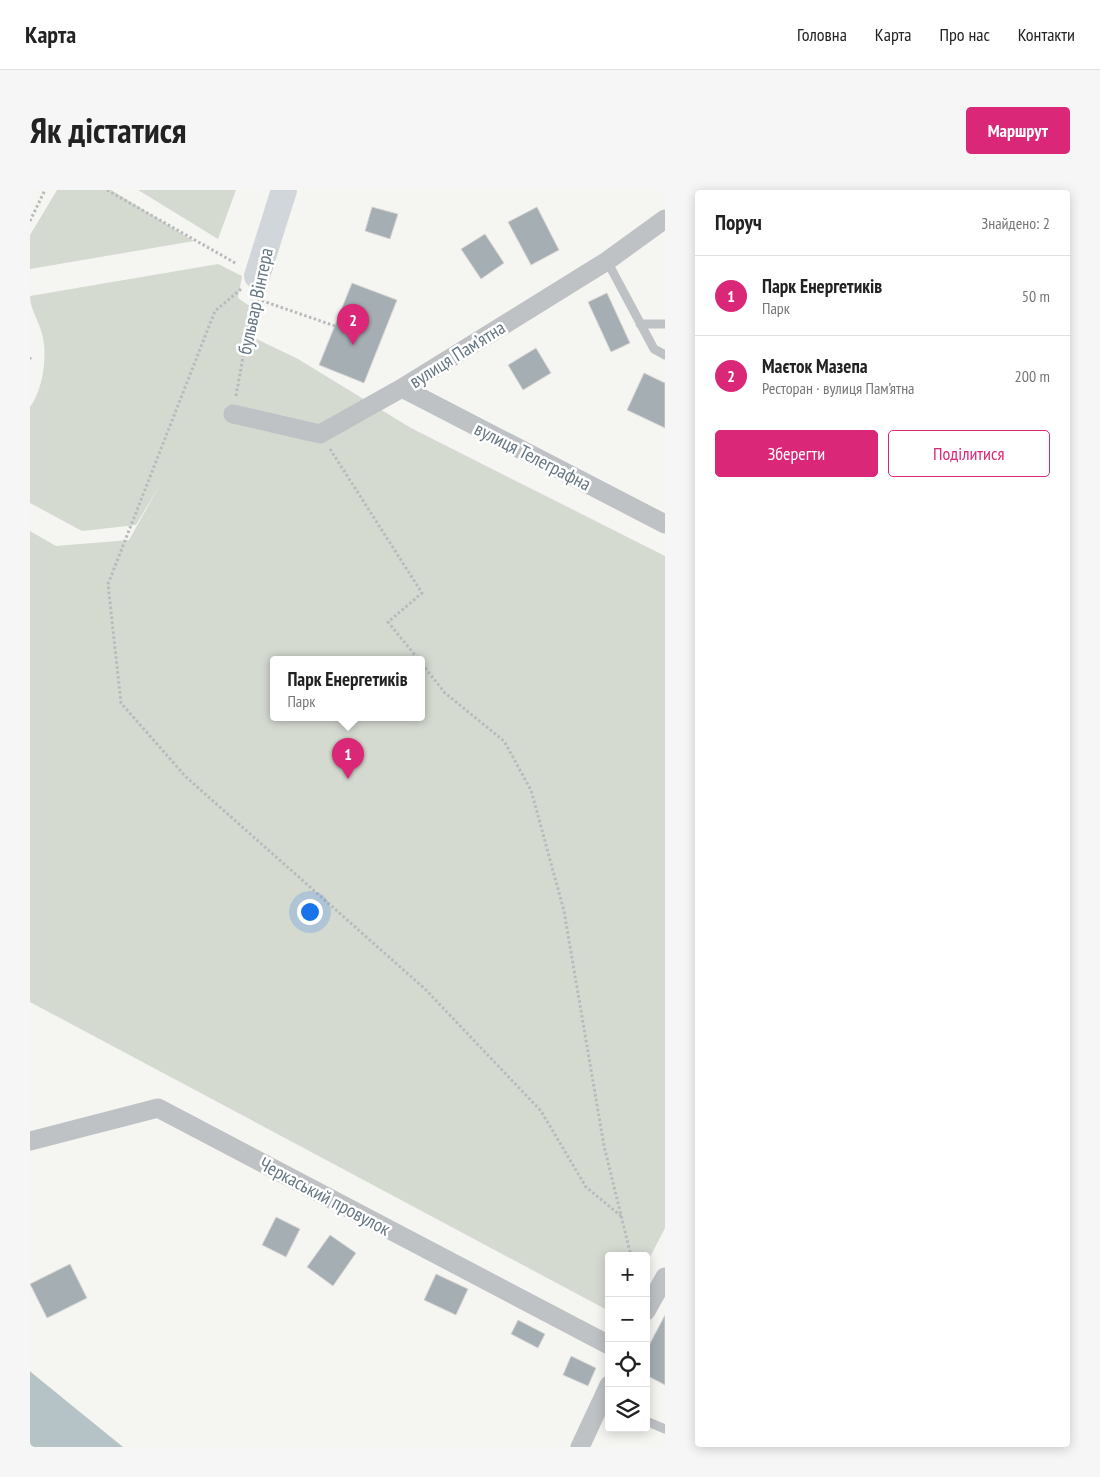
<!DOCTYPE html>
<html lang="uk">
<meta charset="utf-8">
<style>
:root{--surface:#fff;--page:#f6f6f6;--text:#222;--muted:#767676;--line:#e0e0e0;--accent:#db2777}
body{margin:0;font-family:"PT Sans Narrow",sans-serif;background:var(--page);color:var(--text)}
.controls{position:absolute;right:15px;bottom:15px;display:grid;overflow:hidden;border-radius:5px;box-shadow:0 2px 12px #0003}
.controls button{width:45px;height:45px;display:grid;place-items:center;padding:0;border:0;border-bottom:1px solid var(--line);background:var(--surface);color:var(--text);font:25px sans-serif}
.you{position:absolute;left:279px;top:721px;width:18px;height:18px;margin:-12px;border:4px solid #fff;border-radius:50%;background:#1a73e8;box-shadow:0 0 0 8px #1a73e833}
.badge{display:grid;place-items:center;width:32px;height:32px;border-radius:50%;background:var(--accent);color:#fff;font-size:16px;font-weight:700}
.pin{position:absolute;translate:-50% -41px;filter:drop-shadow(0 1px 2px #0008)}
.pin::after{content:'';position:absolute;top:26px;width:18px;height:15px;background:inherit;clip-path:polygon(0 0,100% 0,50% 100%)}
.popup{position:absolute;left:240px;top:466px;width:155px;height:65px;box-sizing:border-box;display:grid;place-content:center;border-radius:5px;background:var(--surface);filter:drop-shadow(0 1px 4px #0005);font-size:16px;white-space:nowrap;color:var(--muted)}
.popup b{font-size:19px;color:var(--text)}
.popup::after{content:'';position:absolute;left:50%;top:100%;margin-left:-10px;border:10px solid transparent;border-top-color:var(--surface)}
.list{margin:0;padding:0;list-style:none}
h2{display:flex;justify-content:space-between;align-items:center;height:65px;margin:0;padding:0 20px;font-size:21px}
h2 small{font-size:16px;font-weight:400;color:var(--muted)}
.list li{display:grid;grid-template-columns:32px 1fr auto;gap:15px;align-items:center;box-sizing:border-box;height:80px;padding:0 20px;border-top:1px solid var(--line)}
.list b{display:block;font-size:19px;white-space:nowrap}
.list p{margin:0;font-size:16px;white-space:nowrap;color:var(--muted)}
.list em{font-size:16px;font-style:normal;color:var(--muted)}
.actions{display:flex;gap:10px;padding:15px 20px}
.actions a{flex:1;padding:11px 0;border:1px solid var(--accent);border-radius:5px;text-align:center;font-size:18px;color:var(--accent)}
.actions .main{background:var(--accent);color:#fff}
.icon{flex:none;width:28px;height:28px;fill:none;stroke:currentColor;stroke-width:2;stroke-linecap:round;stroke-linejoin:round}
.map{position:relative;flex:none;width:635px;height:1257px;overflow:hidden;border-radius:5px}
header{display:flex;align-items:center;gap:30px;box-sizing:border-box;height:70px;padding:0 25px;background:var(--surface);border-bottom:1px solid var(--line)}
header strong{font-size:24px}
nav{display:flex;gap:28px;margin-inline-start:auto;font-size:18px}
.intro{display:flex;align-items:center;justify-content:space-between;box-sizing:border-box;height:120px;padding:0 30px}
h1{margin:0;font-size:35px}
.button{padding:12px 22px;border-radius:5px;background:var(--accent);color:#fff;font-size:18px;font-weight:700}
main{display:flex;gap:30px;padding:0 30px}
aside{flex:1;background:var(--surface);border-radius:5px;box-shadow:0 2px 12px #0003}
.map>svg:first-child{display:block}
.green{fill:#d5dad1;fill-rule:evenodd}
.water{fill:#b5c3c6}
.building{fill:#a5aeb3;stroke:#d7d6d4}
.lines{fill:none;stroke-linecap:round;stroke-linejoin:round}
.path{stroke:#b8bbbd;stroke-width:3;stroke-dasharray:2.5 2.5;stroke-linecap:butt}
.lane{stroke:#bec2c5;stroke-width:9}
.street{stroke:#bec2c5;stroke-width:19}
.secondary{stroke:#d1d6da;stroke-width:26}
.labels{text-anchor:middle;stroke-width:5;stroke-linejoin:round;paint-order:stroke}
.street-label{font-size:19px;fill:#657782;stroke:#fff}
</style>
<header>
<strong>Карта</strong>
<nav><a>Головна</a><a>Карта</a><a>Про нас</a><a>Контакти</a></nav>
</header>
<div class="intro"><h1>Як дістатися</h1><a class="button">Маршрут</a></div>
<main>
<div class="map">
<svg width="635" height="1257" viewBox="0 0 635 1257">
<rect width="100%" height="100%" fill="#f5f5f2"/>
<path class="green" d="M27 0H81L164 51 0 79V45Z
M108 0H206L188 49Z
M188 74 212 86 208 108 228 122 216 144 268 169 381 238 635 366V1038L616 1075V1066H579V1121L0 812V341L26 356 99 350 131 293 106 335 52 341 0 313V217C13 200 18 165 12 144 9 131 0 119 0 106ZM244 470H392V528H244Z"/>
<path class="water" d="M0 1181 2 1183 93 1257H0Z"/>
<path class="building" d="M342 17 368 24 360 49 335 41Z
M507 17 529 60 501 75 478 32Z
M455 44 474 73 451 89 431 59Z
M322 93 367 110 334 193 289 175Z
M577 103 600 153 581 162 558 112Z
M506 158 521 183 493 200 478 175Z
M614 183 635 193V238L597 220Z
M246 1027 270 1039 256 1067 232 1055Z
M300 1045 326 1063 303 1096 277 1077Z
M40 1074 57 1108 17 1128 0 1094Z
M406 1084 438 1099 426 1125 394 1110Z
M635 1125V1195L616 1185V1161Z
M488 1130 515 1144 508 1158 481 1144Z
M541 1166 566 1178 558 1196 533 1185Z"/>
<g class="lines">
<path class="path" d="M77 0 207 74
M0 31 15 0
M211 99 185 121 78 394 91 513 156 587 395 799 511 921 556 997 591 1026
M227 109 305 136
M0 167V172
M206 206 224 106
M300 259 392 403 358 432 389 470
M392 474 415 503 474 551 501 600 534 721 574 956 601 1066"/>
<path class="lane" d="M577 71 624 159 635 165
M610 134H635
M616 1231 635 1239"/>
<path class="street" d="M372 198 635 334
M203 224 290 244 372 198 577 71 635 29
M0 951 128 918 579 1155
M616 1121 635 1087
M550 1257 579 1195"/>
<path class="secondary" d="M227 86 254 0"/>
</g>
<g class="labels">
<g class="street-label">
<text transform="translate(225 111) rotate(-78)" y="7">бульвар Вінтера</text>
<text transform="translate(427 164) rotate(-32)" y="7">вулиця Пам’ятна</text>
<text transform="translate(503 266) rotate(27)" y="7">вулиця Телеграфна</text>
<text transform="translate(295 1006) rotate(28)" y="7">Черкаський провулок</text>
</g>
</g>
</svg>
<div class="controls">
<button>+</button>
<button>−</button>
<button><svg class="icon" aria-label="locate" viewBox="0 0 24 24"><circle cx="12" cy="12" r="6"/><path d="M12 2v4M12 18v4M2 12h4M18 12h4"/></svg></button>
<button><svg class="icon" aria-label="layers" viewBox="0 0 24 24"><path d="M12 4l9 5-9 5-9-5zM3 14l9 5 9-5"/></svg></button>
</div>
<div class="you"></div>
<div class="pin badge" style="left:318px;top:589px">1</div>
<div class="popup"><b>Парк Енергетиків</b>Парк</div>
<div class="pin badge" style="left:323px;top:155px">2</div>
</div>
<aside>
<h2>Поруч<small>Знайдено: 2</small></h2>
<ul class="list">
<li><span class="badge">1</span><div><b>Парк Енергетиків</b><p>Парк</p></div><em>50 m</em></li>
<li><span class="badge">2</span><div><b>Маєток Мазепа</b><p>Ресторан · вулиця Пам’ятна</p></div><em>200 m</em></li>
</ul>
<div class="actions"><a class="main">Зберегти</a><a>Поділитися</a></div>
</aside>
</main>
